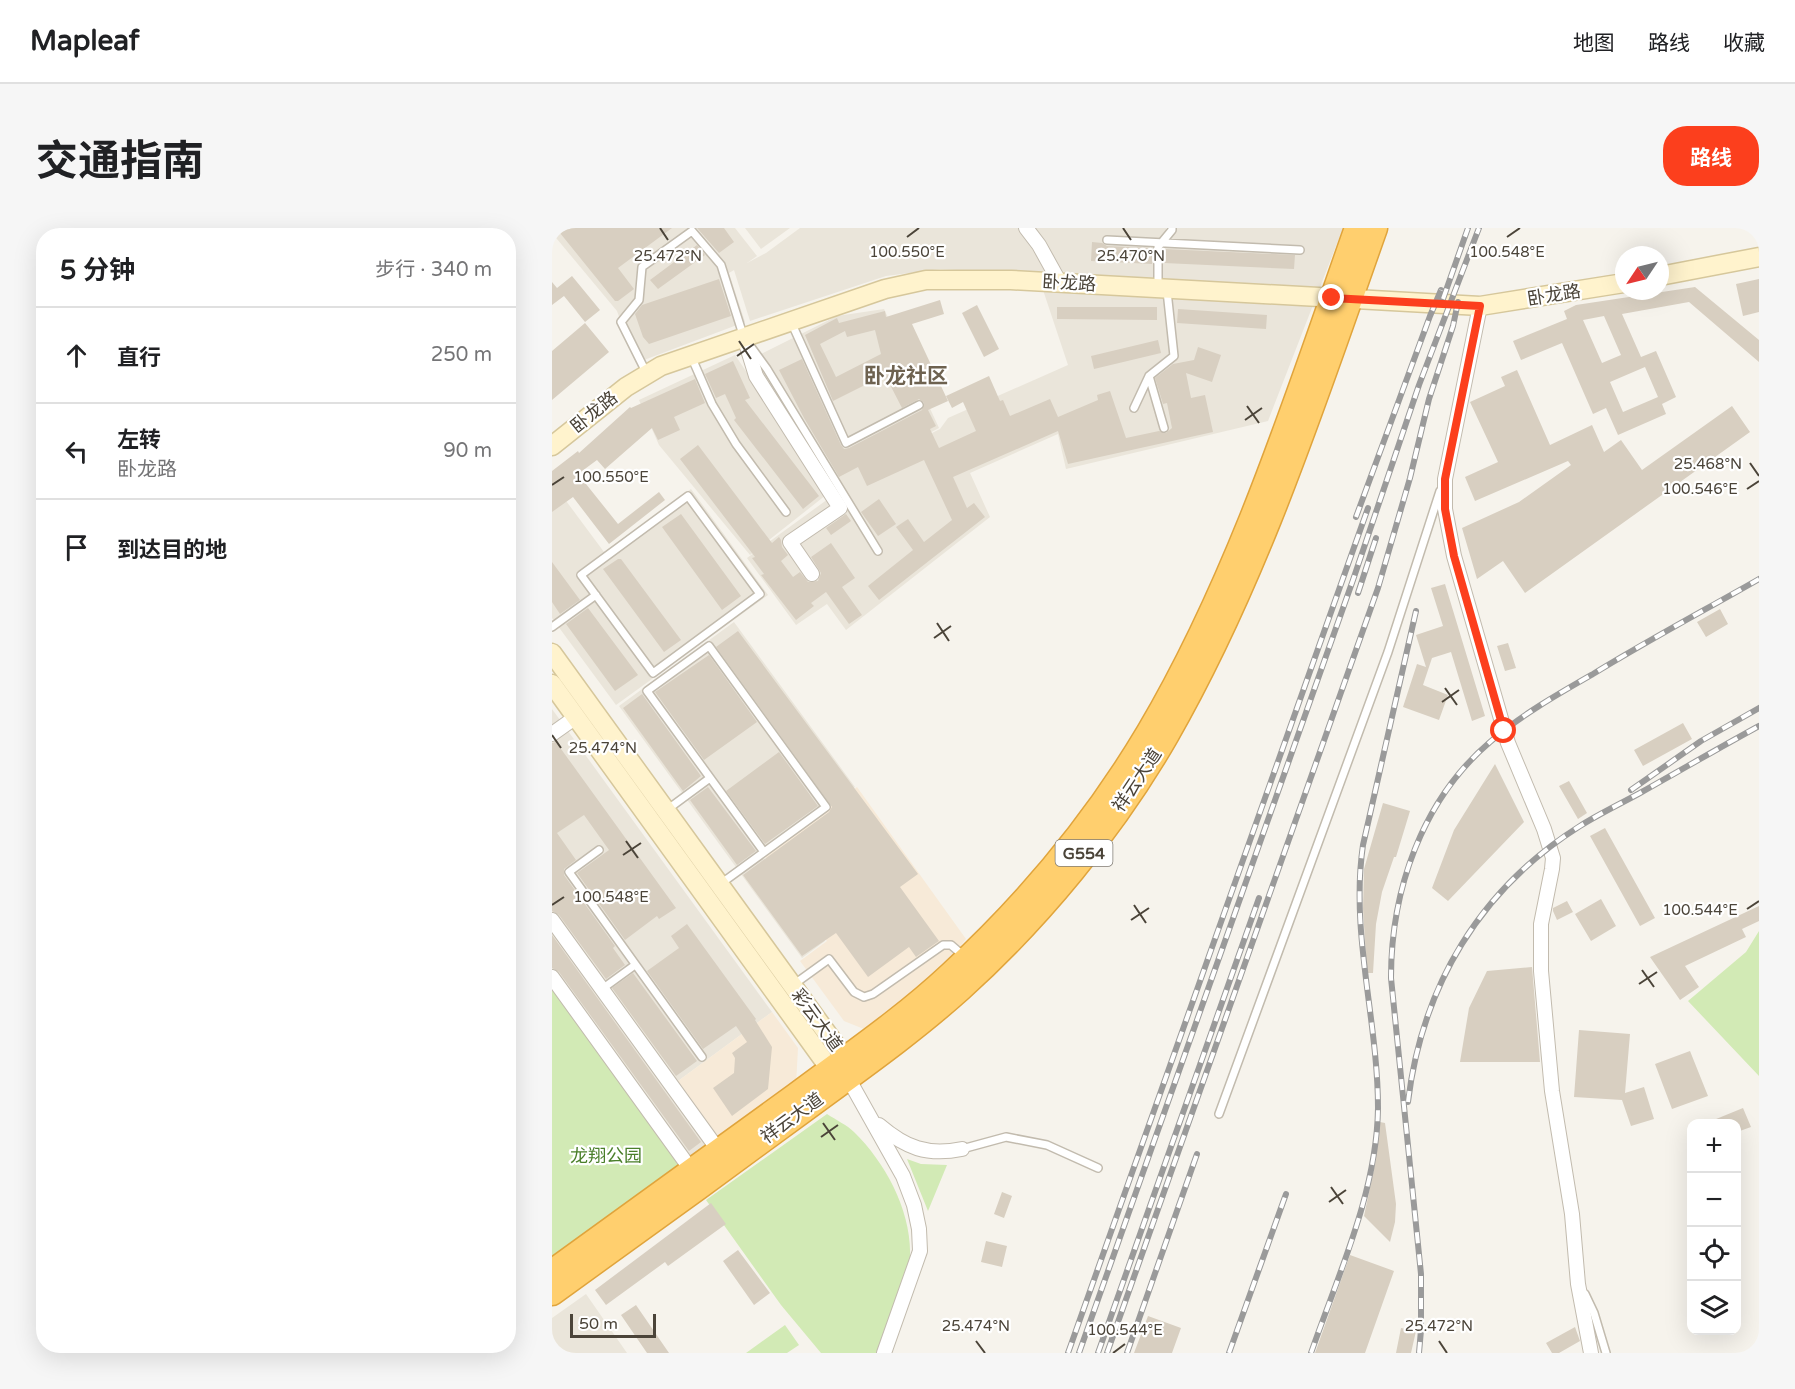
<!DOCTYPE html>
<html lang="zh">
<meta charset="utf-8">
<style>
:root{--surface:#fff;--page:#f6f6f6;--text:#202124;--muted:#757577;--line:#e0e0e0;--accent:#fc3f1d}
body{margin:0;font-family:"Varela Round","Noto Sans SC",sans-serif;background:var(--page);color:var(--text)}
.controls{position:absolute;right:18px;bottom:18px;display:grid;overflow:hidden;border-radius:12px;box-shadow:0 6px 24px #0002}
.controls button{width:54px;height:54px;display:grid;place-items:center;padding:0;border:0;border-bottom:2px solid var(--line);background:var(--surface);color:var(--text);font:30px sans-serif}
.compass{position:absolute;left:1063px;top:18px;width:54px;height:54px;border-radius:50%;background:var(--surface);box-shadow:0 6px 24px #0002;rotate:235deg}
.scale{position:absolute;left:18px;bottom:15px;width:86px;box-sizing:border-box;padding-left:6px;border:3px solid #4b4439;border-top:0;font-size:16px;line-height:21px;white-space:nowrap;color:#4b4439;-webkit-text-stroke:4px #fff;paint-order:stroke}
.stop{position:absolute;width:18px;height:18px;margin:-14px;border:4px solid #fc3f1d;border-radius:50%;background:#fff}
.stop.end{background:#fc3f1d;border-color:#fff;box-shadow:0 2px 6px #0008}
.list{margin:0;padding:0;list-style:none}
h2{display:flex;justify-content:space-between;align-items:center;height:78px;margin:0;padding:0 24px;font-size:26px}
h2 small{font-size:20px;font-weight:400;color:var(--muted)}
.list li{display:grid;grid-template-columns:39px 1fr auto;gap:18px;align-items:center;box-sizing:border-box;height:96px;padding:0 24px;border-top:2px solid var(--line)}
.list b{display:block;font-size:22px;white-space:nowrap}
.list p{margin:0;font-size:20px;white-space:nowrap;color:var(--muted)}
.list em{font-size:20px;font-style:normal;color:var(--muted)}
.icon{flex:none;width:33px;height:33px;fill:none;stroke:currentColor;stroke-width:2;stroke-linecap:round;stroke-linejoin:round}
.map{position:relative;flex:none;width:1207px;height:1125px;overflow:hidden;border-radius:24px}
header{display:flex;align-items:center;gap:36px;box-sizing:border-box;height:84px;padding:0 30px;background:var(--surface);border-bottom:2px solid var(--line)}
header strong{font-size:28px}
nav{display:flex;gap:33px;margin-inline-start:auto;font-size:21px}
.intro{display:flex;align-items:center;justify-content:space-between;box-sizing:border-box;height:144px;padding:0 36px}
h1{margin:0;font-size:42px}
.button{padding:15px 27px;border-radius:24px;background:var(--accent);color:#fff;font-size:21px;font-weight:700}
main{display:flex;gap:36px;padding:0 36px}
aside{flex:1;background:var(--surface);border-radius:24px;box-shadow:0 6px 24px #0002}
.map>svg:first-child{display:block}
.residential{fill:#eae5da}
.commercial{fill:#f7ead8}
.green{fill:#d2eab5}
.building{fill:#d8cfc1;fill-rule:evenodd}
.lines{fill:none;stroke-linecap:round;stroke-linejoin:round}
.lane-casing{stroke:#c2bbae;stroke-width:10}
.street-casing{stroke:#c2bbae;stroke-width:16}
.secondary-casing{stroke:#d6c79b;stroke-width:21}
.highway-casing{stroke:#e0a43c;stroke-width:27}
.lane{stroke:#fff;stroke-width:7}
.street{stroke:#fff;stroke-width:14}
.secondary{stroke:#fff3cd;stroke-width:18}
.highway{stroke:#ffcf6e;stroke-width:24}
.rail-casing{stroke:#9a9a9a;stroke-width:6}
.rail{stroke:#fff;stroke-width:4;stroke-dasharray:11;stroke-linecap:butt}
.route{stroke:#fc3f1d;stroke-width:8}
.ticks{fill:none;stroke:#4b4439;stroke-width:2}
.labels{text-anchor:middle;stroke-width:4.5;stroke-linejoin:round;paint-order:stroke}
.shield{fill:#fff;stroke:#817c74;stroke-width:1.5}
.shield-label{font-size:16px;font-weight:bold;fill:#4b4439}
.street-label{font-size:18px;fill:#4b4439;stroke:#fff}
.park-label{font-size:18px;fill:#4a7f2a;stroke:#fff}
.quarter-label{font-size:21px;font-weight:bold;fill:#6e6250;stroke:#fff}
.ticks-label{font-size:15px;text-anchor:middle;fill:#4b4439;stroke:#fff;stroke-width:4.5;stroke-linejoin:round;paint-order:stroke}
</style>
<header>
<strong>Mapleaf</strong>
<nav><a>地图</a><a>路线</a><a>收藏</a></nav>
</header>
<div class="intro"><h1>交通指南</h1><a class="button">路线</a></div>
<main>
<aside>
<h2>5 分钟<small>步行 · 340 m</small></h2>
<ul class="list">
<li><svg class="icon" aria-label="ahead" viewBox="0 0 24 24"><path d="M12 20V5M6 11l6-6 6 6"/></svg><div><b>直行</b></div><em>250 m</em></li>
<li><svg class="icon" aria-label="left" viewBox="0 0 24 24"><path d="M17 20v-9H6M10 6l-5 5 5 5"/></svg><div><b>左转</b><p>卧龙路</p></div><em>90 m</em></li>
<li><svg class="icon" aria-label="arrive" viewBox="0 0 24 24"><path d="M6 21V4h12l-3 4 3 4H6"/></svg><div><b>到达目的地</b></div></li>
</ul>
</aside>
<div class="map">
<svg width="1207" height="1125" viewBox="0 0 1207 1125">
<rect width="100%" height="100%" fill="#f6f3ec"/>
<path class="residential" d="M0 0H183L205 28 195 35 214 25 248 0H791L716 193 514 241 506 206 418 245 438 289 294 402 275 376 244 397 195 330 287 263 209 126 285 88 332 81 387 200 338 226 388 201 396 190 516 137 486 47 388 41 334 48 198 93 182 42 177 45 193 94 84 135 65 83 0 5Z
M193 0H238L209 21Z
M183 127 217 177 274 267 198 327 107 217 87 172Z
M0 254 52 324 139 261 216 367 64 477 0 390Z
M182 394 303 559 210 627 273 713 250 730 67 478Z
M0 481 220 784 126 853 169 913 138 936 0 746Z
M34 1066 75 1125H0V1090Z"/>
<path class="commercial" d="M305 559 414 711 383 750 312 801 292 793 248 733 275 713 211 626Z
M220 784 246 820 244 857 169 913 126 853Z"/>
<path class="green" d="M1207 703V848L1136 773 1194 724Z
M0 760 129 940 0 1034Z
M275 886C284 892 295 897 302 904 336 937 364 992 357 1039 353 1065 335 1100 324 1125H269L229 1077 154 972Z
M355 931 369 936 395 937 376 983Z
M233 1097 247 1117 235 1125H194Z"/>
<path class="building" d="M4 0H120L66 40 82 61 66 73H63Z
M145 0H172L182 14 167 25Z
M540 14 550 15 555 18 600 20V36L539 33Z
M145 17 153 27 106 61 98 52Z
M612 21 743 27 742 41 612 35Z
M20 48 48 82 33 94 12 68 0 77V54L5 60Z
M167 51 179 88 97 116 91 109 83 86 90 77Z
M1207 51V84L1191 88 1184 56Z
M1143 59 1207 112V134L1137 74 1070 86 1089 129 1104 123 1124 169 1110 176 1114 186 1066 207 1054 180 1041 186 1010 115 969 132 961 113 1015 91 1012 83 1024 77ZM1052 88 1069 127 1050 135 1031 92ZM1093 139 1106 169 1071 184 1058 154Z
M388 72 392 86 360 96 396 173 376 182 384 198 378 201 387 220 424 203 411 174 400 180 394 168 437 148 448 173 451 172 458 188 498 171 506 189 546 172 545 167 558 163 574 210 607 203 614 205 620 200 615 175 611 176 603 150 621 136 642 132 646 119 669 127 660 154 634 145 639 170 653 167 661 204 516 236 506 203 401 249 415 280 422 275 433 289 327 372 316 358 361 322 344 299 356 291 372 314 400 292 372 232 315 258 306 239 287 249 252 190 227 142 250 131 289 217 292 221 297 220 370 182 372 175 367 171 350 180 333 147 281 173 253 107 285 90 287 95 333 83 334 89ZM323 102 329 126 284 149 268 116 293 103 295 109Z
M425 77 447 121 432 129 410 85Z
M505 79H605V92L505 91Z
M626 81 715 87 714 101 625 95Z
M33 95 57 124 0 172V123Z
M606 112 609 125 542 141 539 128Z
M181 133 198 170 193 172 267 268 251 281 182 192 184 190 173 166 164 170 153 146Z
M965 142 998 217 1040 197 1052 224 1069 212 1090 242 1180 178 1198 204 973 365 951 333 925 351 910 300 967 274 1019 237 1016 233 923 273 913 249 946 234 918 174 953 158 949 149Z
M143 151 153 175 122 189 128 202 106 212 100 200 53 241 45 232 26 246 66 296 107 264 113 272 57 316 21 269 0 284V243L26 223 27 225 78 179 79 180Z
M146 217 220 315 227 309 229 312 230 319 236 327 229 333 241 349 248 344 256 354 266 353 269 345 259 329 279 315 303 350 290 359 310 387 297 396 274 364 259 375 262 378 244 392 209 347 212 346 200 330 203 329 128 231Z
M327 271 344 296 326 308 309 284Z
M129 286 189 368 170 382 110 299Z
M294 286 299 293 279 307 274 300Z
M66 331H69L129 412 112 424 51 341Z
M0 334 28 372 8 386 0 374Z
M893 356 933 488 920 493 899 424 880 430 871 457 896 467 887 492 851 479 865 436 874 439 864 407 891 398 879 360Z
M36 380 86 447 63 463 14 396Z
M1168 381 1176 396 1154 409 1145 394Z
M186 403 366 646 348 659 387 713 364 729 357 719 316 749 284 705 250 728 191 647 277 584 280 579 164 419Z
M956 415 964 440 953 443 945 418Z
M157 427 205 494 152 532 103 464Z
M90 466 149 548 131 563 71 480Z
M1131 495 1140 511 1091 538 1082 522Z
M4 514 124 680 107 691 105 688 73 712 25 645 57 622 32 587 5 605 24 632 12 641V647L63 718 61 720 73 737 54 751 7 687 0 683V515Z
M227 524 266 578 213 616 174 563Z
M943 536 972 594 896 673 880 660 902 602Z
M1017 553 1035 585 1026 591 1007 558Z
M156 559 204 623 185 637 138 572Z
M831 575 858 583 844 629H842L830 664 824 696 821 745H815L811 681 812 641Z
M1053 600 1103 690 1088 698 1038 608Z
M1049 671 1064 698 1039 713 1023 686Z
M1015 673 1021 684 1005 692 1001 683V680Z
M1207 678V693L1190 701 1194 709 1133 738 1147 759 1128 772 1098 729Z
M135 696 204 791 203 792 220 819 216 861 180 888 161 860 182 845 183 830 180 825 195 814 184 798 151 821 95 743 127 720 119 708Z
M0 707 149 914 137 923 7 744 0 740Z
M980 739 988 834H908L917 780 935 743Z
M81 745 145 833 124 848 60 760Z
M1027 802 1078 806 1073 865 1092 859 1102 891 1079 898 1070 872 1022 869Z
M1138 823 1156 868 1120 881 1103 836Z
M1191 880 1199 899 1185 904V896H1152Z
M828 894 833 895 844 976 843 994 838 1014 812 988 823 936Z
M450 964 460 968 452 990 442 986Z
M159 975 174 996 116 1038 113 1034 54 1077 43 1062Z
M434 1013 455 1018 450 1039 429 1034Z
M186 1022 218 1065 202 1077 171 1033Z
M798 1027 842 1043 813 1125H763Z
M84 1077 117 1125H95L69 1087Z
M596 1088 629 1100 620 1125H582Z
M1023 1099 1028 1113 1007 1125H1000L994 1115Z
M849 1100 864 1103 859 1125H844Z"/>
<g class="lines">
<g class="lane-casing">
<path id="lane" d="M555 12 748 22
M606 60V19L620 2V0
M240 96 294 215 367 177
M199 119 215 141 326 323
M139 128 160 176 184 216 234 284
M94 144 69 94 87 72 90 39 140 3 169 37 192 110
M597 148 612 200
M582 180 597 148 622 128 615 63
M136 268 208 366 101 445 29 347Z
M0 399 44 367
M116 581 158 550
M47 622 17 644 150 829
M167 657 274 579 157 418 95 463 212 624
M241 757 277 731 302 764 312 769 321 766 391 717H399L413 729
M50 761 83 737
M667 886 836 424 888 263
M410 921 454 909 495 917 546 940
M1033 1066 1042 1085 1054 1125"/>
</g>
<g class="street-casing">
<path id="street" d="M474 0 487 17 508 55
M928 78 893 251V281L902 328 956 515 992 601 1001 630 1000 641 989 696V743L1000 863 1020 986 1026 1056 1039 1125
M192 109 204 148 288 280 238 314 260 346
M0 506 24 489
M0 692 167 923
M0 749 140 943
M296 850 351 948 362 977 367 1001 368 1023 332 1125
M327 897C354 920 375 928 410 921"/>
</g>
<g class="secondary-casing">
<path id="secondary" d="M1108 48 1207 29
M0 218 74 159 109 138 333 61 374 52H459L928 78 1072 55
M0 425 293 830 295 842
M0 456 278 841 289 846"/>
</g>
<g class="highway-casing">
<path id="highway" d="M0 1044C81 986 162 927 243 868 295 829 351 791 399 746 475 676 544 593 597 504 689 348 745 170 805 0
M0 1065C85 1004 169 943 253 881 306 842 359 805 408 761 486 691 561 600 614 508 705 349 762 172 823 0"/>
</g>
<use href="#lane" class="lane"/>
<use href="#street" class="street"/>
<use href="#secondary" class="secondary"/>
<use href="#highway" class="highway"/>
<g class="rail-casing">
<path id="rail" d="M891 71 916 0
M804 289 878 88 889 62
M806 365 824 310
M1079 562 1149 513 1207 480
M856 874C870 758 928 661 1028 598 1047 586 1068 576 1088 565 1127 543 1167 520 1207 498
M516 1125 816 280
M527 1125 801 352 867 157 927 0
M546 1125 707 670
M555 1125 826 360 858 250 877 171 901 98 906 74
M575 1125 645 926
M677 1125 734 966
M759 1125C786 1047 825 964 826 880 826 792 798 705 811 617L864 383
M867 1125 869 1102V1046L839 750C839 662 870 572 938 514 969 487 1006 466 1041 446 1095 413 1151 383 1207 351"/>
</g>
<use href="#rail" class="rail"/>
</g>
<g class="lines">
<path class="route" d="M780 70 928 78 893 251V281L902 328 952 503"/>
</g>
<path class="ticks" d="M108 0 116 12M571 0 579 12M355 9 367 0M955 9 968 0M187 113 199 131M185 128 202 116M695 178 707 195M693 192 710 180M1198 235 1207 248M0 257 12 249M1195 261 1207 253M385 395 397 413M382 410 399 398M893 460 905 477M890 474 907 462M0 507 9 520M74 613 86 630M71 627 89 615M0 677 12 669M582 677 594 695M1195 681 1207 673M579 692 597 680M1090 742 1102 759M1087 756 1105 744M271 895 283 912M269 909 286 897M779 959 791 976M777 974 794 962M424 1113 433 1125M887 1113 895 1125M561 1125 573 1116"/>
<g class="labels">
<rect class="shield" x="503.5" y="612" width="57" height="26" rx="4.5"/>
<g class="shield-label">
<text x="532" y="631">G554</text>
</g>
<g class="street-label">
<text transform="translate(517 55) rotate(3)" y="6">卧龙路</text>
<text transform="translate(1002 67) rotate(-9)" y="6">卧龙路</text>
<text transform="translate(42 184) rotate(-39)" y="6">卧龙路</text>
<text transform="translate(585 552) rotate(-56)" y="6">祥云大道</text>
<text transform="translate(265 792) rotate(54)" y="6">彩云大道</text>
<text transform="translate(240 890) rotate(-36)" y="6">祥云大道</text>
</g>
<g class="park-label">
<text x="54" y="934">龙翔公园</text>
</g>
<g class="quarter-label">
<text x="354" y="155">卧龙社区</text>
</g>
</g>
<g class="ticks-label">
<text x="955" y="29">100.548°E</text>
<text x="355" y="29">100.550°E</text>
<text x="116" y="33">25.472°N</text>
<text x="579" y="33">25.470°N</text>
<text x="1156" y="241">25.468°N</text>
<text x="59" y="254">100.550°E</text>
<text x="1148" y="266">100.546°E</text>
<text x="51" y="525">25.474°N</text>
<text x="59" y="674">100.548°E</text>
<text x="1148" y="687">100.544°E</text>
<text x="424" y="1103">25.474°N</text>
<text x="887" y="1103">25.472°N</text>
<text x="573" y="1107">100.544°E</text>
</g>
</svg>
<div class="controls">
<button>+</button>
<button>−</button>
<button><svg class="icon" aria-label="locate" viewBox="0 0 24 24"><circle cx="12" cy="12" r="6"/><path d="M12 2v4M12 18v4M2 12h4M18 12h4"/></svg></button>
<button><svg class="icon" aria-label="layers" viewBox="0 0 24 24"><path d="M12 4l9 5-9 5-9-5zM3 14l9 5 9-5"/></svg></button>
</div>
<svg class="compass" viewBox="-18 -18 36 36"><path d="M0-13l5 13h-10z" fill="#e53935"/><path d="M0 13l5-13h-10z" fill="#757577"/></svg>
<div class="scale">50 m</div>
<div class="stop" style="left:952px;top:503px"></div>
<div class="stop end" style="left:780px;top:70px"></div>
</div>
</main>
